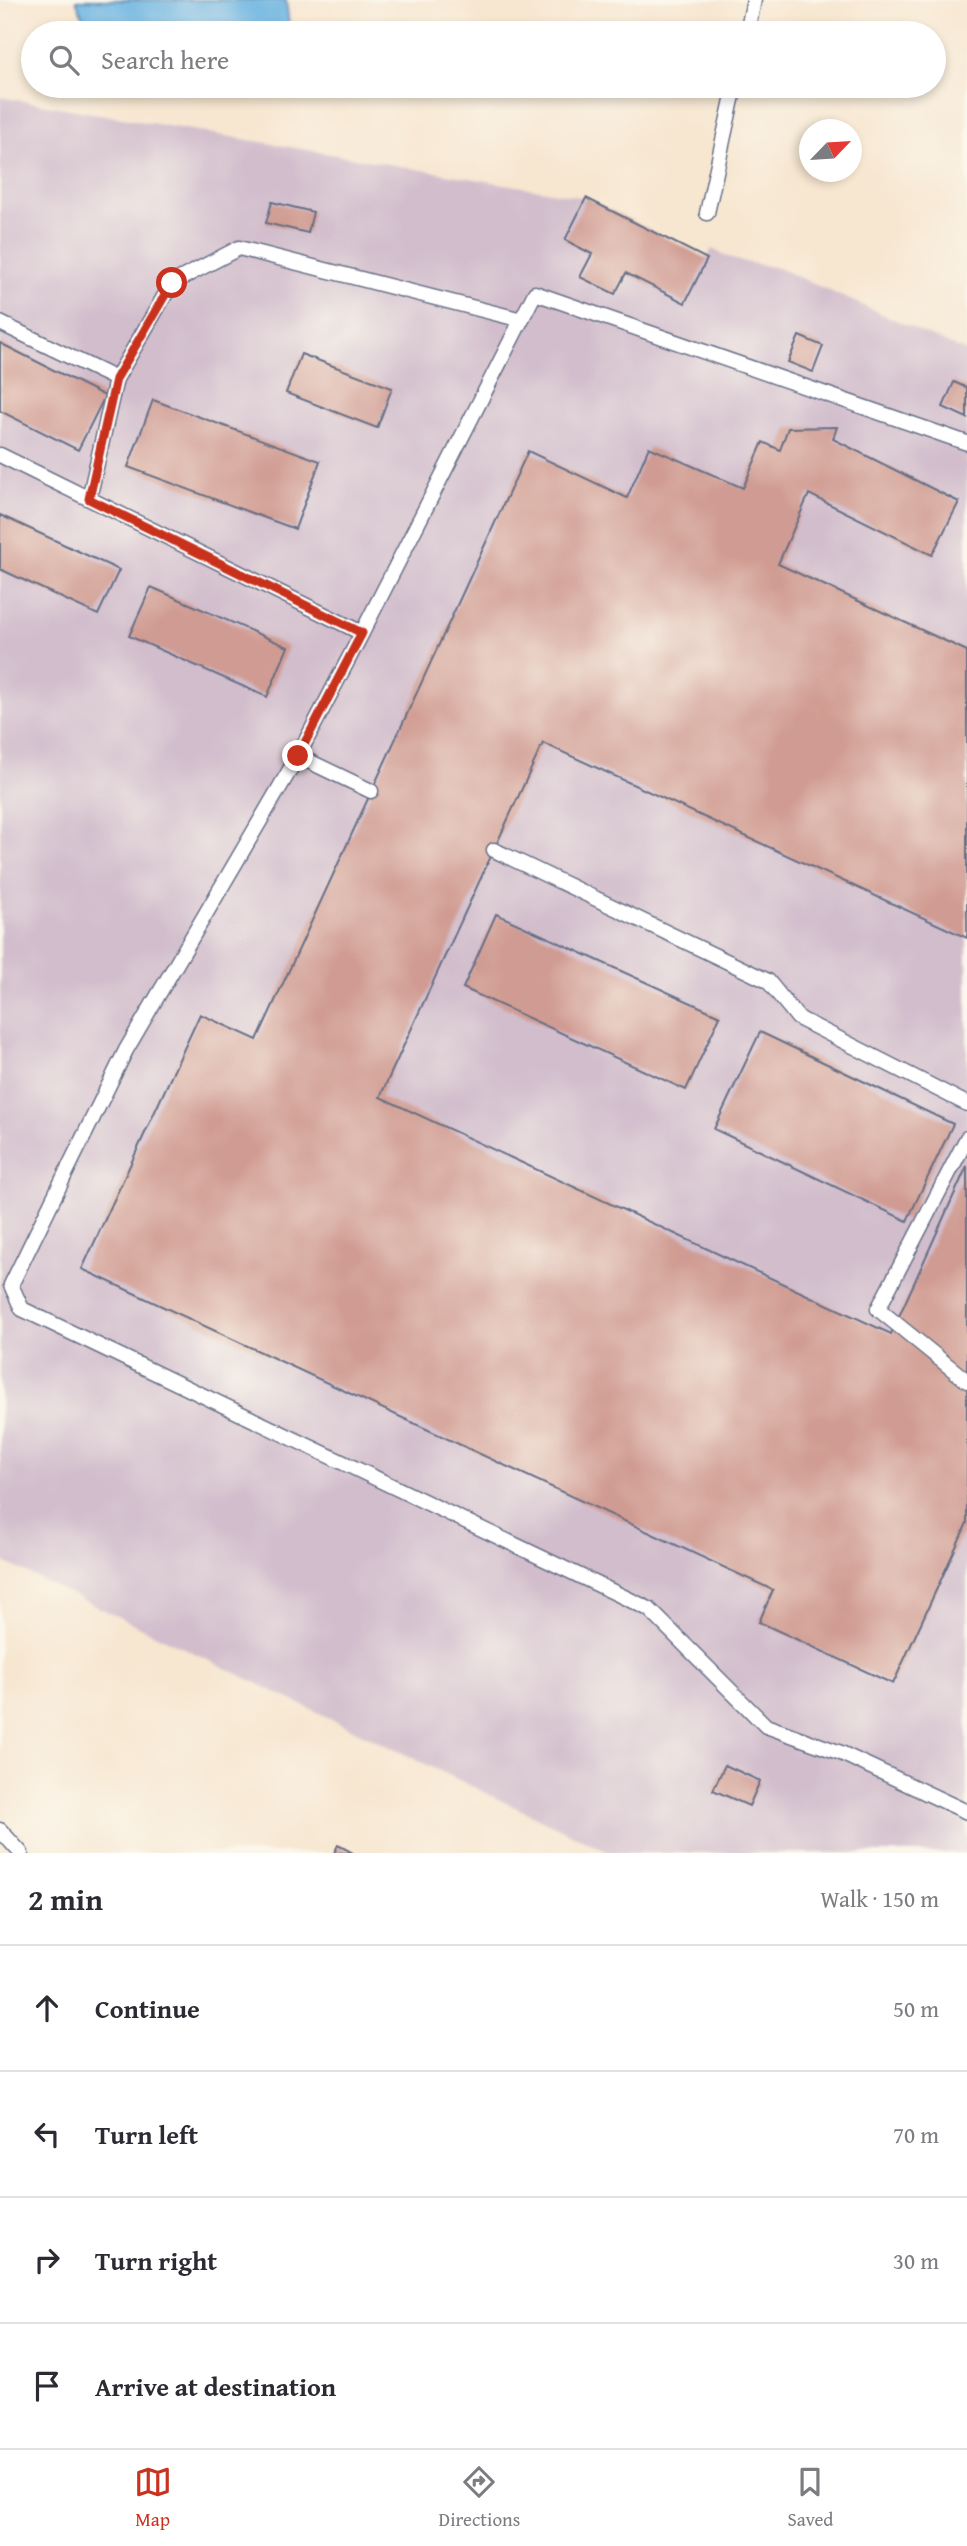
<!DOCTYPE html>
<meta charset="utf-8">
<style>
:root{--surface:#fff;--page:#f7f7f7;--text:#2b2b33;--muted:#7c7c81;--line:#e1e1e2;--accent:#c8321e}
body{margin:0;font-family:"Gentium Book Plus",serif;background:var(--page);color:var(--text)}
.compass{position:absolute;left:799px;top:119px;width:63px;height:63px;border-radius:50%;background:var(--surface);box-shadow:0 4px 10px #0003;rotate:65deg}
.stop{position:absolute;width:21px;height:21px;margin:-16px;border:5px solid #c8321e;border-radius:50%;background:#fff}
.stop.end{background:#c8321e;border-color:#fff;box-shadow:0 2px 7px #0008}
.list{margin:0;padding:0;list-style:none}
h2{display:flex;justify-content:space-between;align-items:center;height:91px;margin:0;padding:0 28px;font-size:30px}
h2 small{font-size:23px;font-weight:400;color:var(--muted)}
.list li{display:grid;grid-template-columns:46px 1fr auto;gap:21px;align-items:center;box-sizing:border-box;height:126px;padding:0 28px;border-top:2px solid var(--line)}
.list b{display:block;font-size:26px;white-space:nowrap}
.list em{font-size:23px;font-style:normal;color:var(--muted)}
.icon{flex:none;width:38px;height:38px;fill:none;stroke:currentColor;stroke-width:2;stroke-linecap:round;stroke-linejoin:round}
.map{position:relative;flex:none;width:967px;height:1853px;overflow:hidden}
.search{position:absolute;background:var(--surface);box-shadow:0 4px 10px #0003;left:21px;right:21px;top:21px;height:77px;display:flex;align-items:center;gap:18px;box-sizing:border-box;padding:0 24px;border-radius:38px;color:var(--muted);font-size:26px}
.sheet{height:595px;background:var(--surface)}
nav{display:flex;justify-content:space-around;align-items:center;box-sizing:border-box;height:98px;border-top:2px solid var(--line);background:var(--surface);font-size:19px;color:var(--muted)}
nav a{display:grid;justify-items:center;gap:4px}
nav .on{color:var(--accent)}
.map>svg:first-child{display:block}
.industrial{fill:#d1bdcc}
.water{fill:#69b2e1;stroke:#4270a0;stroke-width:2}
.building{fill:#d09b92}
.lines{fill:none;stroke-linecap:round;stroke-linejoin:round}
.service-casing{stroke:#686f86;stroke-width:17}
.service{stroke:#fff;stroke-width:14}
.route{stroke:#c8321e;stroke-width:9}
</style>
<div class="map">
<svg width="967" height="1853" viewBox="0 0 967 1853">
<rect width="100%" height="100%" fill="#fbf7ec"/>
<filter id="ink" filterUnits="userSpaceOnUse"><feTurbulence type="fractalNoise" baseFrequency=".0143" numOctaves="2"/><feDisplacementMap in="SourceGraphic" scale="14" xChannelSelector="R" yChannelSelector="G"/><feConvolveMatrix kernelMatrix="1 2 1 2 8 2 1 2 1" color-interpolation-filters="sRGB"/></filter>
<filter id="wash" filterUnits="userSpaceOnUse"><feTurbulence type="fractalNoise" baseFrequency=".00686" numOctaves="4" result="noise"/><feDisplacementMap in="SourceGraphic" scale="28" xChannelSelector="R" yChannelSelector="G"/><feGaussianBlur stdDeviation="1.57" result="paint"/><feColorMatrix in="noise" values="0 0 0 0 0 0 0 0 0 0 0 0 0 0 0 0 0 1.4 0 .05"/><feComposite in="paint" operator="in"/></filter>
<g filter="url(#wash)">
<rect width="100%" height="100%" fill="#f7e6d0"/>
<path class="industrial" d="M0 97 586 198 707 258 712 249 735 260 778 268 967 352V1853H611L0 1560Z"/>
<path class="water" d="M76 0H286L290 33H89Z"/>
<g id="blocks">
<path class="building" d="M586 198 707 259 685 303 626 273 615 294 580 277 592 254 565 240Z
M272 202 313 212 308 233 266 223Z
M799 336 823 346 813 372 788 362Z
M0 343 105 396 78 450 0 411Z
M301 354 392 388 377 428 286 393Z
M954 382 967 388V418L943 407Z
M153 400 320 461 295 529 128 467Z
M837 427 833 439 959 502 932 555 809 494 778 564 967 651V938L543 743 380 1097 891 1334 967 1166V1523L893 1684 759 1622 773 1590 82 1269 200 1014 257 1040 528 451 627 498 649 447 743 488 763 442 780 450 788 428Z
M0 515 119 570 98 615 0 569Z
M151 587 288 647 267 697 129 636Z
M496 914 720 1016 686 1090 463 988Z
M760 1032 953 1124 907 1221 714 1129Z
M725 1765 760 1781 749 1806 713 1790Z
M338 1845 353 1853H334Z"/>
</g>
</g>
<g filter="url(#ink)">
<use href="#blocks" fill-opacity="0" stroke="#686f86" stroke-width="2"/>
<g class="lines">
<g class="service-casing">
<path id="service" d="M747 33 754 0
M707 213 735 86
M0 323 116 379 172 283 239 248 522 320
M0 455 362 633 298 756 126 1050 11 1285 22 1309 649 1609 766 1726 841 1753 967 1812
M89 499 116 379
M362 633 535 293 967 443
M298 756 371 791
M494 850 768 981 798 1018 967 1104
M967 1138 878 1309 967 1381
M0 1830 21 1853"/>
</g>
<use href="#service" class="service"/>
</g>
</g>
<g class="lines" filter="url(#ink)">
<path class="route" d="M172 283 116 379 89 499 362 633 298 756"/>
</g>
</svg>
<svg class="compass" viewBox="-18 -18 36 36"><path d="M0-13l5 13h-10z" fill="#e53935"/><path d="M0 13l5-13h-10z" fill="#7c7c81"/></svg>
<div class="stop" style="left:172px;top:283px"></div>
<div class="stop end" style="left:298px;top:756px"></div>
<div class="search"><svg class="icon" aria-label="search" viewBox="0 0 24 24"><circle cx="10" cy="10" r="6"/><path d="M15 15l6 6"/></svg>Search here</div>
</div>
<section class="sheet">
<h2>2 min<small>Walk · 150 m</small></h2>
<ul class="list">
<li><svg class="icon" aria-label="ahead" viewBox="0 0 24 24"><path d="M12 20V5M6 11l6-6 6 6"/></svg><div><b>Continue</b></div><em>50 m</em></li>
<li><svg class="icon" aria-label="left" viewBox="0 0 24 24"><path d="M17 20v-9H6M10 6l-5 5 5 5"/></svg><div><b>Turn left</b></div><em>70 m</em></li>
<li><svg class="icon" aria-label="right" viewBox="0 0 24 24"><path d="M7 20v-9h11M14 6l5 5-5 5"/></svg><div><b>Turn right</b></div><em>30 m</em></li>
<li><svg class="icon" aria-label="arrive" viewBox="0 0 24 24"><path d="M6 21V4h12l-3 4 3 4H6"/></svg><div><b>Arrive at destination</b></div></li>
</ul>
</section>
<nav>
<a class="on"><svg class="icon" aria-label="map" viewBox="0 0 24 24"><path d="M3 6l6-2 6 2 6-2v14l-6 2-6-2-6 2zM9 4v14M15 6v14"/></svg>Map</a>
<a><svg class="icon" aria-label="directions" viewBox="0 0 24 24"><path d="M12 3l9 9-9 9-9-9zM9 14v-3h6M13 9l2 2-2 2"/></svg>Directions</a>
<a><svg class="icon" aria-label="saved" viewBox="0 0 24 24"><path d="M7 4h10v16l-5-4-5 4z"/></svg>Saved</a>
</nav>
